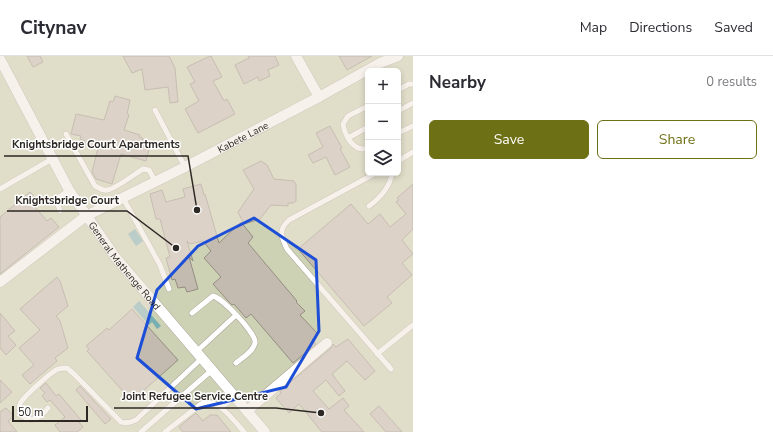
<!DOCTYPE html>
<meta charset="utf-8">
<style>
:root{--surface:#fff;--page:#f2f2f3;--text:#2b2b33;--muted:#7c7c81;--line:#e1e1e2;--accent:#6e7015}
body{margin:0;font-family:"Nunito Sans",sans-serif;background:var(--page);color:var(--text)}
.controls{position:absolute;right:12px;top:12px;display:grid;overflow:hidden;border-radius:6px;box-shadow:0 2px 6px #0003}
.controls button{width:36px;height:36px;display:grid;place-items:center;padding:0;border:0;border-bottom:1px solid var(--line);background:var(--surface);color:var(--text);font:20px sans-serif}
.scale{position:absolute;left:12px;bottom:10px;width:76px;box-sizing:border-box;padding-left:4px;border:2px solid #2d2824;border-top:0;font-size:11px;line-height:14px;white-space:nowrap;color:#2d2824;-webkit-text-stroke:3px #fff;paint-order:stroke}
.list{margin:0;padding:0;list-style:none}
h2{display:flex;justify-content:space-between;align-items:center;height:52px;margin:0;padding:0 16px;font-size:17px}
h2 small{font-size:13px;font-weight:400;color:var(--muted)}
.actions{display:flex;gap:8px;padding:12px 16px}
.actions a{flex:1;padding:9px 0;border:1px solid var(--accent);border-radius:6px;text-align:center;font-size:14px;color:var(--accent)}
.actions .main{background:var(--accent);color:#fff}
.icon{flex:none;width:22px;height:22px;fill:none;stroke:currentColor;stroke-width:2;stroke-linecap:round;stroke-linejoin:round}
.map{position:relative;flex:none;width:413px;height:376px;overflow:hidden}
header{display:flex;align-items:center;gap:24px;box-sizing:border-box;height:56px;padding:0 20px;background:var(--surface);border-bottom:1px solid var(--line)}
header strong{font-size:19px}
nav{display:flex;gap:22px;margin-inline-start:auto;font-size:14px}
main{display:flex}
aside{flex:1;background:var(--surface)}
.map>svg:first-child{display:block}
.green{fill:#cdd2b4;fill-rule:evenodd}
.water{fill:#78afb2}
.building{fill:#c3bbaf;stroke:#958d82}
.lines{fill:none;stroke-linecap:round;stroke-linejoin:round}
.service-casing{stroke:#aea49a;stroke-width:6}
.minor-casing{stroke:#aea49a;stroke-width:11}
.service{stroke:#fff;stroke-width:5}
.minor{stroke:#fff;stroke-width:10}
.marked{fill:none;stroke:#1d4ed8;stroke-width:3;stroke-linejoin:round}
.labels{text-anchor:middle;stroke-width:3;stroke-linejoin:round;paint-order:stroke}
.street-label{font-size:10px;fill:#2d2824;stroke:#fff}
.leader{fill:none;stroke:#2d2824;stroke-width:1.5}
.callout-dot{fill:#2d2824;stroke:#fff;stroke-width:1.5}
.callout-label{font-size:11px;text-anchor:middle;font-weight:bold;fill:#2d2824;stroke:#fff;stroke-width:3;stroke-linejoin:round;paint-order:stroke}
</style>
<header>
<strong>Citynav</strong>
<nav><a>Map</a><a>Directions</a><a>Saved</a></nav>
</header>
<main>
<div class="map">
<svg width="413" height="376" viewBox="0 0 413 376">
<rect width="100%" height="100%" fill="#f0e5da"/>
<path class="green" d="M0 0H413V376H0ZM368 15H398V117H368Z"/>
<path class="water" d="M135 173 143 185 136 190 128 178Z
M139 245 161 270 157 273 152 266 149 269 133 251Z"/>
<path class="building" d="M27 0H40L43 6 33 11Z
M123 0H169L175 12 178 46 170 47 168 31 145 34 142 13 132 17Z
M210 0H211L222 21 213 25 224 45 227 43 235 58 198 77 185 53 199 45 190 28 195 26 187 11Z
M248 0H275L279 9 268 14 270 20 259 25 258 21 244 28 235 9 249 2Z
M339 0H372L347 14Z
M115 40 130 44 127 58 129 59 124 74 140 79 139 81 143 82 142 84 151 86 146 105 121 98 112 128 96 123 92 116 98 92 84 88 85 85 80 83 81 80 71 78 76 58 104 64 110 45 113 46Z
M330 70 342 92 340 93 350 111 335 119 326 101 313 107 308 99 323 91 316 77Z
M261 105 267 109 274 123 294 125 296 129V145L293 147H288V150L271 149 260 163 244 168 238 156 254 133 243 114Z
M201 128 204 139 205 138 219 187 241 166 253 181 248 187 297 245 296 246 305 255 300 259 318 278 312 284 316 288 293 307 251 258 246 262 234 248 232 249 228 245 213 228 221 221 204 202 211 195 203 185 190 188 187 185 193 205 189 201 198 233 187 236 185 231 178 232 175 223 172 224 166 202 170 201 160 163H156L150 138 162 134 166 146 185 141 183 133Z
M413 128V173L402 184 413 198 402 207 412 219 387 241 392 247 364 270 298 193 351 148 368 168 380 158 390 171 406 158 396 146 399 144 397 142Z
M30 136 39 146 34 150 47 165 51 162 59 171 0 218V161Z
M57 221 60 225 68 250 56 260 60 265 68 292 55 302 57 305 30 328 22 319 34 309 19 292 40 274 20 253Z
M132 253 178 304 133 344 130 340 128 341 87 295 89 293 86 290 107 272 109 274Z
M0 257 15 275 8 280 16 289 6 299 0 292Z
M348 283 375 315 365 324 347 305 332 318 345 335 339 340 326 324 313 335 329 353 343 342 349 350 344 354 364 376H322L299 348 289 357 276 342 281 337 280 335 331 292 333 288 336 291Z
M0 324 12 336 0 347Z
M46 327 56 340 59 338 81 364 79 366 83 371 77 376H60L55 369 65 361 50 344 47 346 42 340 45 337 40 332Z
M80 330 111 363 105 368 76 334Z
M379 350 402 376H386L370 358Z
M6 352 14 360 8 365 17 376H0V356Z
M196 357 203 365 210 359H217L231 376H183L179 371Z"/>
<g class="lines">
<g class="service-casing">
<path id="service" d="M398 34 409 28H413
M368 50 348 60 343 68C345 80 354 97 368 92
M155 54 185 111
M398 55 413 47
M398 77 413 70
M66 78 95 130C99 132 103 135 107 134 114 134 136 117 143 113L149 114 155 125
M348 82 368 71
M398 105 413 96
M376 117 289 164C278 174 281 180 287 193L391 313
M0 133 52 103
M123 142 160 209 169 233
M369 150C380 142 390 131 392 117
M60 155 56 143 69 134
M192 257 213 240C222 242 257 278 255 287 253 296 242 302 236 307
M196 296 236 259
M377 298 413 269
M222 351 235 340
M48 352C45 356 40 362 34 363 26 365 17 357 20 348 22 342 51 316 58 313 61 312 64 312 67 312L75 319 121 366C126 368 131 366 136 364L202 302
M141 376 212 314
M165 376 201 348C216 339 235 366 244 376"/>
</g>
<g class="minor-casing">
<g id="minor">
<path d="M296 0 319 41"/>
<path id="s1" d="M0 3 69 134 116 202 265 376"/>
<path id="s2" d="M0 226 86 160 185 111 319 41 380 7 398 0"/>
<path d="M247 355 327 287"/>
</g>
</g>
<use href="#service" class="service"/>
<use href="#minor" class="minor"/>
</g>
<path d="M0 0H413V376H0ZM254 162 316 204 319 275 286 331 196 353 137 302 157 234 198 190Z" fill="#f0e5da" fill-opacity=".55" fill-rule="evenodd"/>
<path class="marked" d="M254 162 316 204 319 275 286 331 196 353 137 302 157 234 198 190Z"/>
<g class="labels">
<g class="street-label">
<text dy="4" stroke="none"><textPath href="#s2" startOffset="284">Kabete Lane</textPath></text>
<text dy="4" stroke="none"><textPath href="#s1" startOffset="242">General Mathenge Road</textPath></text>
</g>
</g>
<path class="leader" d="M197 154L188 100H4M176 192L127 155H7M321 357L276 352H114"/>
<g class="callout-dot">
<circle cx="197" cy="154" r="4"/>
<circle cx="176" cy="192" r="4"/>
<circle cx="321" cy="357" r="4"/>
</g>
<g class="callout-label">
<text x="96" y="92">Knightsbridge Court Apartments</text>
<text x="67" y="148">Knightsbridge Court</text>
<text x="195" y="344">Joint Refugee Service Centre</text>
</g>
</svg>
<div class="controls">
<button>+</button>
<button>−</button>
<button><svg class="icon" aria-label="layers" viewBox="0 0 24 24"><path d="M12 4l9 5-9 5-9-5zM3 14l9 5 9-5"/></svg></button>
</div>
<div class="scale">50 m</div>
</div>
<aside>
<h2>Nearby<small>0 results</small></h2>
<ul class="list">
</ul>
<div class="actions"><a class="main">Save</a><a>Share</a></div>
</aside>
</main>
